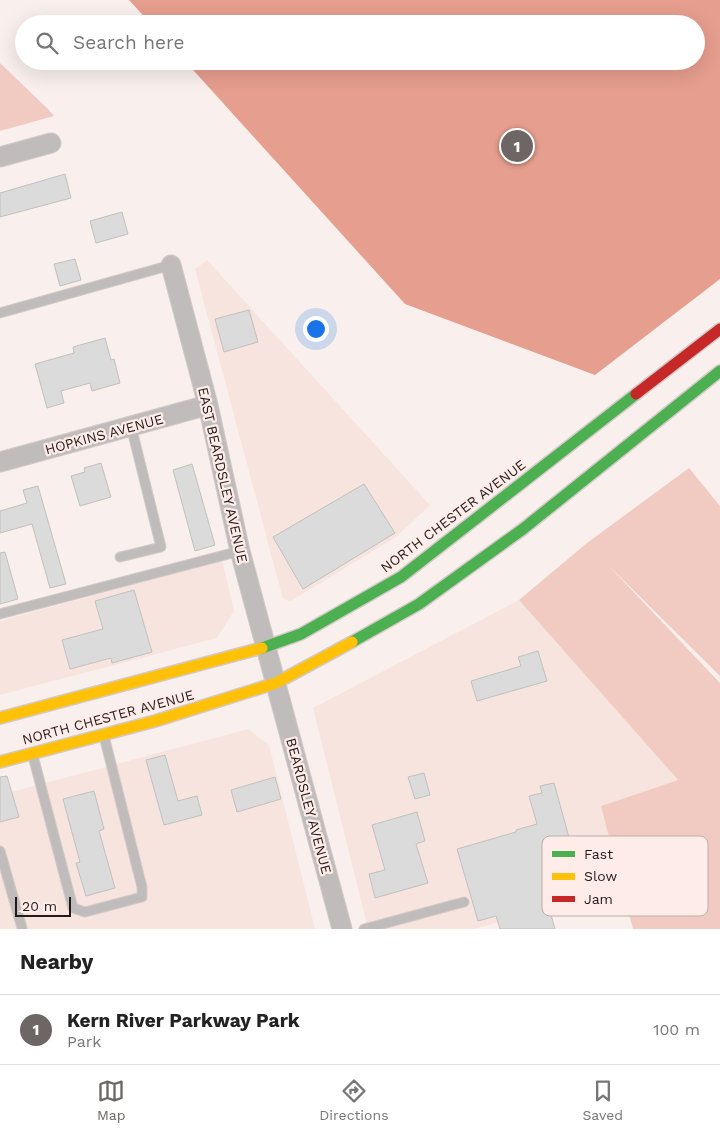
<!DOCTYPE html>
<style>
:root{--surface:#fff;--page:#f2f2f2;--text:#222;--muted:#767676;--line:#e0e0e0;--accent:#6e6664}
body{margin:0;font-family:"Work Sans",sans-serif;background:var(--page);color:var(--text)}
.scale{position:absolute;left:15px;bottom:12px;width:56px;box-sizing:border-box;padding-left:5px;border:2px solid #231b1a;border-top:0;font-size:14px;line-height:18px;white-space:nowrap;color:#231b1a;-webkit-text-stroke:4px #feece8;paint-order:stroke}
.you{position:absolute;left:315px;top:328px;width:18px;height:18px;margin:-12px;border:4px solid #fff;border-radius:50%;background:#1a73e8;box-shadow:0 0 0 8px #1a73e833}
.badge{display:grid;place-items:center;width:32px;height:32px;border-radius:50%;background:var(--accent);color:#fff;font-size:16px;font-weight:700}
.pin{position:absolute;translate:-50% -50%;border:2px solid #fff;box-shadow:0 1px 5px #0006}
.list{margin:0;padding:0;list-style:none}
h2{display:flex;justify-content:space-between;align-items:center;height:65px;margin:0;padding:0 20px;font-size:21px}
h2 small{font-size:16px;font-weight:400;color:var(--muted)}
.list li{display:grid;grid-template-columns:32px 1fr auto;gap:15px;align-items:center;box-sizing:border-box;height:70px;padding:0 20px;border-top:1px solid var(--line)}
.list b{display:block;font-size:19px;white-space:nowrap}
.list p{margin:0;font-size:16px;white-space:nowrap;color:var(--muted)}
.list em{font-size:16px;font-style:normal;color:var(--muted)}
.icon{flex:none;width:28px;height:28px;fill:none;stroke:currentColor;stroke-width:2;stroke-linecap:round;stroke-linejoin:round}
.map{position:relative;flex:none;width:720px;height:929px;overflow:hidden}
.search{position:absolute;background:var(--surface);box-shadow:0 5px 20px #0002;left:15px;right:15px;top:15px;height:55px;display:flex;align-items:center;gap:12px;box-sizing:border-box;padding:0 18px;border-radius:28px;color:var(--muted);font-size:19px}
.sheet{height:135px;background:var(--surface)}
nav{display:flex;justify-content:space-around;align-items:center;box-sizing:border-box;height:70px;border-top:1px solid var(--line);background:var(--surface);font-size:14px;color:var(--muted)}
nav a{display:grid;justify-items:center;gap:2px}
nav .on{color:var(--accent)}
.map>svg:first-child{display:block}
.built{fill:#f8e4de}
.green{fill:#f1cbc2}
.water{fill:#e69e8e}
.building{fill:#dadbda;stroke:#c0c1bf}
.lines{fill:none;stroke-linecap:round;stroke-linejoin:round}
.lane-casing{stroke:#d2cac8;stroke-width:11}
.street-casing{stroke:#d2cac8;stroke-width:21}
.fast-casing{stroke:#d2cac8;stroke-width:14}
.slow-casing{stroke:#d2cac8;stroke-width:14}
.jam-casing{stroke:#d2cac8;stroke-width:14}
.lane{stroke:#c0bcbb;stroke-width:9}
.street{stroke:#c0bcbb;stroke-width:19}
.fast{stroke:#4caf50;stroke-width:11}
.slow{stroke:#ffc107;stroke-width:11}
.jam{stroke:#c62828;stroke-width:11}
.labels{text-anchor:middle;stroke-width:4.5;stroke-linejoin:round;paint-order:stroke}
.street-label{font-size:14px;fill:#231b1a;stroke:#feece8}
.key{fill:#feece8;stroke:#bcadaa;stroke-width:1}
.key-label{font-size:14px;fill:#231b1a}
</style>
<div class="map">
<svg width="720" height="929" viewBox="0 0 720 929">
<rect width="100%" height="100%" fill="#f9f0ed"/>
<path class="built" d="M207 260 430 505 396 537 291 601 283 599 195 269Z
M222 560 234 611 217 638 0 695V621Z
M519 600 678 780 601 806 623 888 474 929H368L313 708Z
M248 729 269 745 315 929H0V795Z"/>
<path class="green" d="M0 63 48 109 54 116 0 131Z
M689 468 720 506V676L609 566 720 683V929H633L601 806 678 780 519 600 587 543Z"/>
<path class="water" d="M129 0H720V279L595 375 405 304 185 61H696V24H151Z"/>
<path class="building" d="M65 174 71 198 0 217V193Z
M122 212 128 234 96 243 90 221Z
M75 259 81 280 60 286 54 264Z
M249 310 258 342 224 352 215 319Z
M105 338 111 360 114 359 120 383 92 391 90 383 61 391 64 403 47 408 35 364 74 353 73 347Z
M101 463 111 497 80 506 71 476 85 472 84 468Z
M192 464 215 545 195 551 173 470Z
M364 484 395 533 303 589 273 537Z
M38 486 66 584 50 588 32 524 0 533V511L27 503 23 490Z
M5 552 18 599 0 604V553Z
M134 590 152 652 112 663 111 658 70 669 62 640 103 629 95 601Z
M538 651 547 681 477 701 471 681 521 666 518 657Z
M165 755 178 801 197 796 202 815 164 825 146 760Z
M424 773 430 795 415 799 408 777Z
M7 776 19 817 0 822V777Z
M275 777 281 799 237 812 231 790Z
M554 783 578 870 584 868 591 892 548 904 555 929H500L496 916 478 921 457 849 516 832V830L537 824 529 796 542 793 540 786Z
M94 791 104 829 99 831 115 888 86 896 76 863 80 862 63 799Z
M417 812 425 841 416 844 428 883 375 898 369 874 385 870 372 825Z"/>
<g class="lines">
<g class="lane-casing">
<path id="lane" d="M0 313 171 265
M120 557 161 547 131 426
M0 614 240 551
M33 756 73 908 85 912 142 897V887L104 736
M0 851 22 928
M364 929 464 902"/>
</g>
<g class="street-casing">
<path id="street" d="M0 157 51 143
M171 265 208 405 240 551 342 929
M0 462 208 405"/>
</g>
<g class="fast-casing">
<path id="fast" d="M352 642 419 604 523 529 720 371
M262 648 301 634 401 577 636 394"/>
</g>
<g class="slow-casing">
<path id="slow" d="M0 718 262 648
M0 762 155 721 276 683 352 642"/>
</g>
<g class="jam-casing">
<path id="jam" d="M636 394 720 329"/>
</g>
<use href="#lane" class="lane"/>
<use href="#street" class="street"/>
<use href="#fast" class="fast"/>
<use href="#slow" class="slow"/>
<use href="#jam" class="jam"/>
</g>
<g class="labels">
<g class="street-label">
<text transform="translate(104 434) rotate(-15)" y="5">HOPKINS AVENUE</text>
<text transform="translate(223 475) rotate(77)" y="5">EAST BEARDSLEY AVENUE</text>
<text transform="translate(453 516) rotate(-37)" y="5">NORTH CHESTER AVENUE</text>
<text transform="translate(108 717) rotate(-15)" y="5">NORTH CHESTER AVENUE</text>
<text transform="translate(309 806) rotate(75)" y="5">BEARDSLEY AVENUE</text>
</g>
</g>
<rect x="542" y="836" width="166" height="80" rx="8" class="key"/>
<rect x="552" y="851" width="23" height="6" fill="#4caf50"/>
<rect x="552" y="873" width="23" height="7" fill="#ffc107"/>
<rect x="552" y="896" width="23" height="6" fill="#c62828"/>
<g class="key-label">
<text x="584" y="859">Fast</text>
<text x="584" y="881">Slow</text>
<text x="584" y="904">Jam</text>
</g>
</svg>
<div class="scale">20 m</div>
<div class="you"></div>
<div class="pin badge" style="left:517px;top:146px">1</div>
<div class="search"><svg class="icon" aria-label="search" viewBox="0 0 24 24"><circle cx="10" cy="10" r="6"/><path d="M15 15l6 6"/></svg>Search here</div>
</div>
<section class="sheet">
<h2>Nearby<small></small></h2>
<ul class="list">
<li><span class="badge">1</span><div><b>Kern River Parkway Park</b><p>Park</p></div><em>100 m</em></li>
</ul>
</section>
<nav>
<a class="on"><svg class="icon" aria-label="map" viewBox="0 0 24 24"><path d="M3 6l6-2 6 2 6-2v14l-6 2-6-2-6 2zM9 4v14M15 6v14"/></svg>Map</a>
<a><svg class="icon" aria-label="directions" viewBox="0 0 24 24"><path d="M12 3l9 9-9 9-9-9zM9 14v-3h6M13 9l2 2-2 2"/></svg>Directions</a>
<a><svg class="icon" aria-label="saved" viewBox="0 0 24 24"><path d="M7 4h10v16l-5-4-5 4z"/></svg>Saved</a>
</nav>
